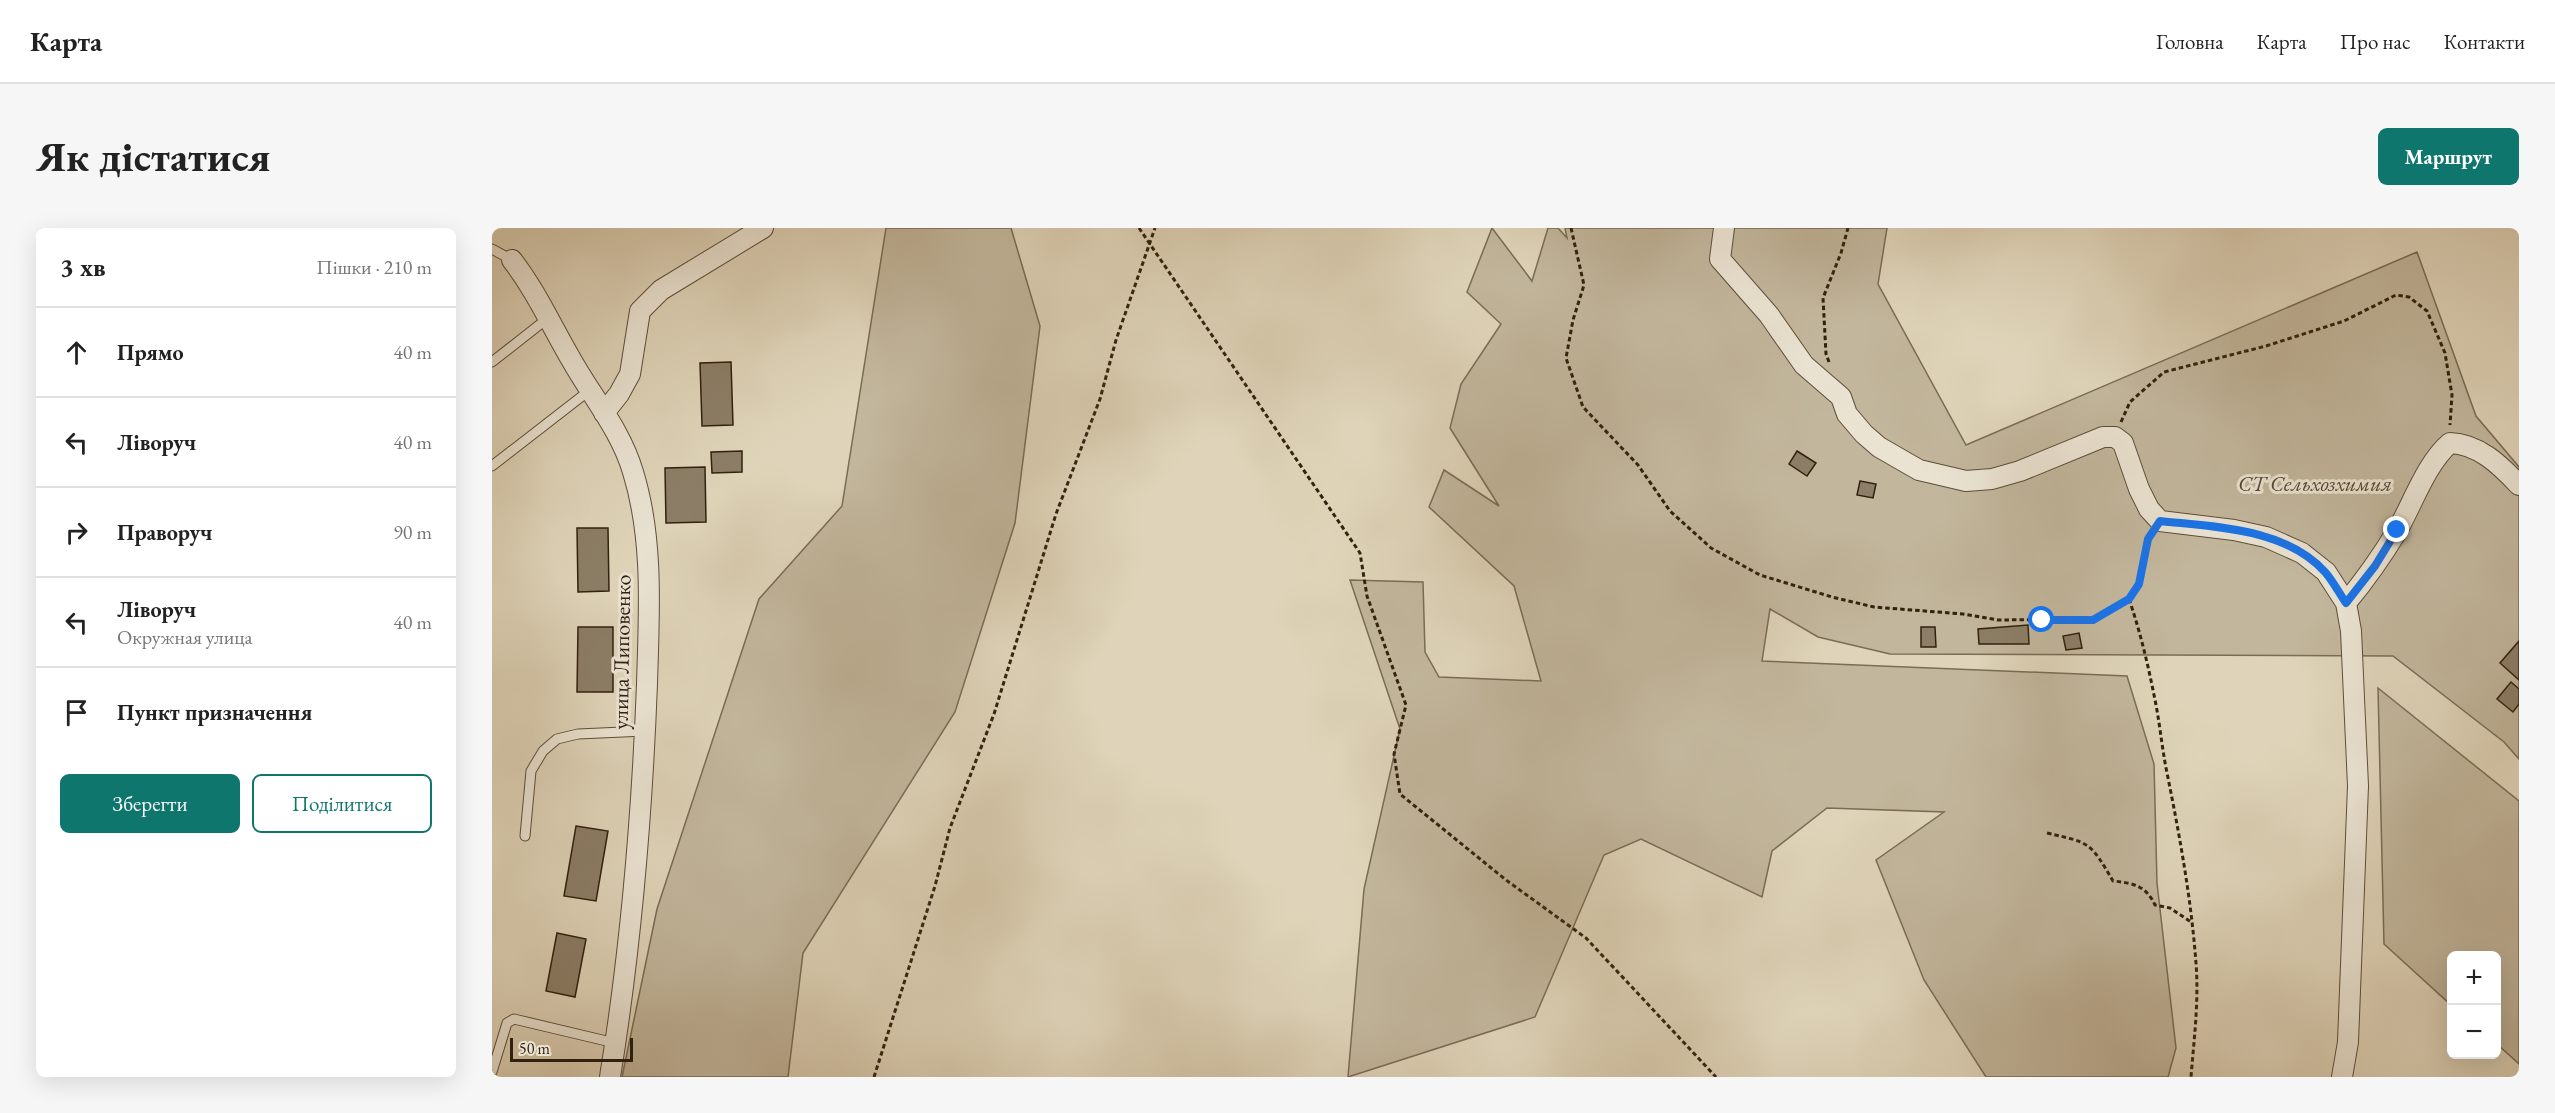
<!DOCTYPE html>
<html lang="uk">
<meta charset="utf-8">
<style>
:root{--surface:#fff;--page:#f6f6f6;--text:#222;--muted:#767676;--line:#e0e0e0;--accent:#0f766e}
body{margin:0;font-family:"EB Garamond",serif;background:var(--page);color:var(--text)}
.controls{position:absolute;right:18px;bottom:18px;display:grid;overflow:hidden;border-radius:9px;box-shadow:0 6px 24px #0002}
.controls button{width:54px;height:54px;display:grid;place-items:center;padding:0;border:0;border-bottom:2px solid var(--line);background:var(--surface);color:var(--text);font:30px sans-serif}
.scale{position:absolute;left:18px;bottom:15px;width:123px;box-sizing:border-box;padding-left:6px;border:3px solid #32210f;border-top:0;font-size:16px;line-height:21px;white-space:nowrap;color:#32210f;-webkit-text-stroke:4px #eae3d2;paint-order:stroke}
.stop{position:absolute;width:18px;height:18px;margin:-14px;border:4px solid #1a73e8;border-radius:50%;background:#fff}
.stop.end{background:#1a73e8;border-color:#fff;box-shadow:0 2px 6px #0008}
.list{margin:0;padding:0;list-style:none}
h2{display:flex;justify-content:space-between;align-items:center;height:78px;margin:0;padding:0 24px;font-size:26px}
h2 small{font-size:20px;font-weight:400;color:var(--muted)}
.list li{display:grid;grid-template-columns:39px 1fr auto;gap:18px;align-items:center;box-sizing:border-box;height:90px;padding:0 24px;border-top:2px solid var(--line)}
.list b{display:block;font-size:22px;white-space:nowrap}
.list p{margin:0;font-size:20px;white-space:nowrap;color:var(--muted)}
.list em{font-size:20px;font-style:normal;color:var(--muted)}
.actions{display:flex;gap:12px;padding:18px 24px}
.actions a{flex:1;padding:14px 0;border:2px solid var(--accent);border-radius:9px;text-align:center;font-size:21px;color:var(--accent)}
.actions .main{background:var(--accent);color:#fff}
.icon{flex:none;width:33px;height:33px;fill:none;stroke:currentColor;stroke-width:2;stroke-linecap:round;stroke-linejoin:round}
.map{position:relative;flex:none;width:2027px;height:849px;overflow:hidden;border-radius:9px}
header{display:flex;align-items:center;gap:36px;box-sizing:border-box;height:84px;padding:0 30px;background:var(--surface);border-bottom:2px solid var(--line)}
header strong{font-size:28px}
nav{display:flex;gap:33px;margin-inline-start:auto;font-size:21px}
.intro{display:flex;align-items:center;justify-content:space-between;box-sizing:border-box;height:144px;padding:0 36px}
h1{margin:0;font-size:42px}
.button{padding:15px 27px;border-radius:9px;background:var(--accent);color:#fff;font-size:21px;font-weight:700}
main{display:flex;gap:36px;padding:0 36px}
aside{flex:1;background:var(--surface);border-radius:9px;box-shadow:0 6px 24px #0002}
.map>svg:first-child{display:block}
.green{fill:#c2b69c;stroke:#7a6c56;stroke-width:1.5}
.building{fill:#8c7e67;stroke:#32210f;stroke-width:1.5}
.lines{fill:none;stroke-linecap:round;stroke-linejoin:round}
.lane-casing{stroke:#5d4e3a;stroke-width:11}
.street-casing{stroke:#5d4e3a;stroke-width:22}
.path{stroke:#32210f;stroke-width:3;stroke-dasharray:4.5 3;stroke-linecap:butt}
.lane{stroke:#eae3d2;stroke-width:9}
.street{stroke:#eae3d2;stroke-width:20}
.route{stroke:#1a73e8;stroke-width:8}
.labels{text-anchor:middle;stroke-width:6;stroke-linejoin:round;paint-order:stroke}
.park-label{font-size:22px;font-style:italic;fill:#564632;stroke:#eae3d2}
.street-label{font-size:22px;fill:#32210f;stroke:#eae3d2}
</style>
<header>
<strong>Карта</strong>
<nav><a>Головна</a><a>Карта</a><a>Про нас</a><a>Контакти</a></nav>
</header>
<div class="intro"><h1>Як дістатися</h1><a class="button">Маршрут</a></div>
<main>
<aside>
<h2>3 хв<small>Пішки · 210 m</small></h2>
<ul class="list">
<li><svg class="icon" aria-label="ahead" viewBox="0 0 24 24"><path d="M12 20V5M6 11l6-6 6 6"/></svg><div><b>Прямо</b></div><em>40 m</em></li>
<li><svg class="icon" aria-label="left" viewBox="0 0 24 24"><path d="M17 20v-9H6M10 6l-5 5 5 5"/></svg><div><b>Ліворуч</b></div><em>40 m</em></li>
<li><svg class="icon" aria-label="right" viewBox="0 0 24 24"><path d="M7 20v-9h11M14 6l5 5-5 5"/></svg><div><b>Праворуч</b></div><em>90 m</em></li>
<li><svg class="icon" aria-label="left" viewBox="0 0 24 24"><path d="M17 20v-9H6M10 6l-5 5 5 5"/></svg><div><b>Ліворуч</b><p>Окружная улица</p></div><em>40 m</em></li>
<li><svg class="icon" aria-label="arrive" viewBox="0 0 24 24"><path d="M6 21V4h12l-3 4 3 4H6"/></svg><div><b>Пункт призначення</b></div></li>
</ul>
<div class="actions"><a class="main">Зберегти</a><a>Поділитися</a></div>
</aside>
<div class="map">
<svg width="2027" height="849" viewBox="0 0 2027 849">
<rect width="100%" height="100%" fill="#dfd4b9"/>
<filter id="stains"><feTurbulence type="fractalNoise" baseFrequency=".00333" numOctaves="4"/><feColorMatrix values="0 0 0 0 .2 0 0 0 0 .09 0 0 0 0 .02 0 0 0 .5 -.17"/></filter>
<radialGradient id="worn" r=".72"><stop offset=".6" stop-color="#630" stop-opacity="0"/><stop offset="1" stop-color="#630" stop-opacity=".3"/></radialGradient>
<path class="green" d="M394 0H519L548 98 523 295 463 484 311 725 296 849H130L165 681 267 371 350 278Z
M1000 0 1040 53 1056 0H1066L1075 10 1073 0H1395L1386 56 1474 217 1925 24 1984 188 2027 239V531L2012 514 1901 428 1398 426 1326 409 1278 381 1270 433 1635 448 1662 536 1665 655 1684 820 1676 849H1494L1432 752 1384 632 1452 584 1335 580 1280 623 1270 669 1149 611 1112 627 1043 789 856 849 872 661 908 501 858 352 931 354 933 424 947 449 1049 453 1022 358 937 279 952 242 1007 278 958 200 969 156 1009 96 975 64Z
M1886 460 2027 573V836L2005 816 2004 728H1960L1959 777 1892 716Z"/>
<path class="building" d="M239 134 241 197 210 198 208 135Z
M250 223V244L220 245 219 224Z
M1305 223 1324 235 1315 248 1297 236Z
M213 239 214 294 174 295 173 240Z
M1368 253 1384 256 1381 270 1365 267Z
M85 300H116L117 363 86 364Z
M1536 397 1537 416H1487L1486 401Z
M86 399H121V464H85Z
M1429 399H1443L1444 419H1429Z
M1587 405 1590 420 1574 422 1571 408Z
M2027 413V452L2008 435Z
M2019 454 2027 461V476L2021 484 2005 471Z
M84 598 116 603 104 673 72 668Z
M65 705 94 711 83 769 54 763Z"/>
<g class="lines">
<g class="lane-casing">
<path id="lane" d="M0 21 20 32
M0 134 56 90
M0 238 98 162
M33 608 39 543 51 523 65 511 86 506 153 503
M0 844 15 795 22 791 123 815"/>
</g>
<g class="street-casing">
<path id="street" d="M1232 0 1228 31 1277 87 1312 137 1349 169 1355 186 1372 206 1387 219 1427 242 1474 253 1500 251 1528 243 1611 209H1623L1631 215 1647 261 1657 281 1668 293 1742 302 1774 309 1810 325 1834 344 1854 375 1859 403 1866 558 1856 814 1850 849
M20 32C44 63 60 99 80 133 101 170 129 203 141 244 162 312 157 386 155 456 150 588 139 719 118 849
M112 185 127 166 138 146 148 83 169 62 271 0
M1854 375C1873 352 1890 328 1905 303 1920 277 1935 234 1958 215 1987 216 2008 237 2027 257"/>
</g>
<path class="path" d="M647 0 868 325 875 368 914 477 902 526 908 566 1014 652 1094 710 1224 849
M1079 0 1092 57 1081 92 1074 130 1091 179 1146 237 1178 283 1219 320 1268 347 1340 369 1382 379 1471 386 1506 392 1601 391 1637 371 1647 356 1656 311 1659 307
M1337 134 1334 126 1331 70 1349 25 1356 0
M1629 194 1638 174 1672 144 1774 118 1852 93 1904 67 1917 69 1935 83 1953 125 1960 167 1958 197
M1637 371C1649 406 1657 441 1664 477 1668 498 1670 519 1674 540 1687 604 1699 669 1704 735 1707 773 1702 811 1699 849
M1555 605C1599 615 1598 614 1621 653 1642 655 1654 658 1663 677L1678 680 1699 694
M382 849 443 658 458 600 502 486 564 286 608 171 624 112 663 0"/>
<use href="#lane" class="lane"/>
<use href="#street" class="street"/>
</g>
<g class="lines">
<path class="route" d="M1550 392H1601L1637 371 1647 356 1656 311 1668 293C1723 299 1793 300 1833 344 1841 353 1847 365 1854 375L1883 338 1905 302"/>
</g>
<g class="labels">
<g class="park-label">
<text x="1823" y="263">СТ Сельхозхимия</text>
</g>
<g class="street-label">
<text transform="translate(129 424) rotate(-89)" y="8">улица Липовенко</text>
</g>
</g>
<rect width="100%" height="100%" filter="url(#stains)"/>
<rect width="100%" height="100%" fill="url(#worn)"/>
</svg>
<div class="controls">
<button>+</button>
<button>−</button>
</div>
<div class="scale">50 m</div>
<div class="stop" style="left:1550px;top:392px"></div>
<div class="stop end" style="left:1905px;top:302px"></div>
</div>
</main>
